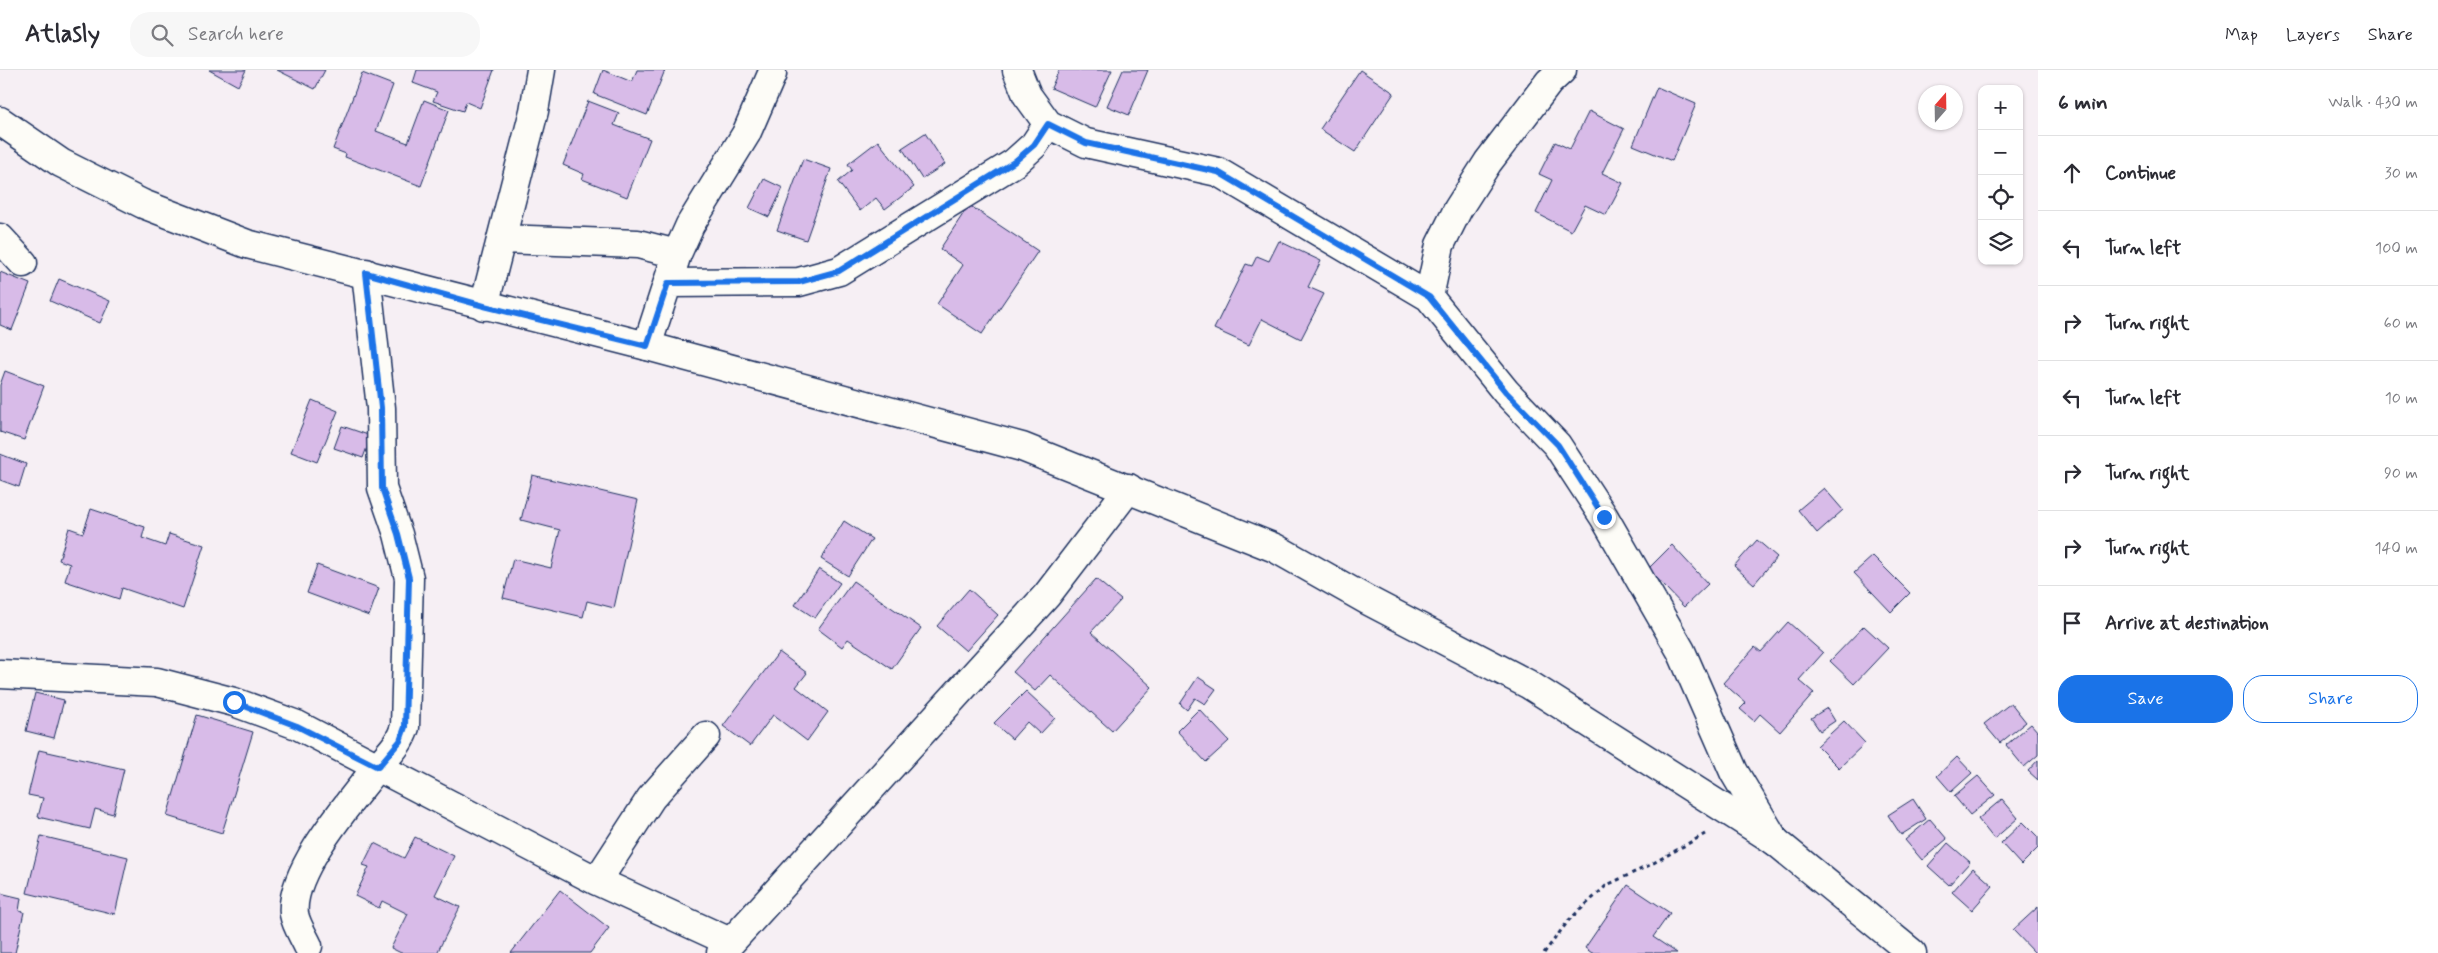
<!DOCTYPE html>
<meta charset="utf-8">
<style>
:root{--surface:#fff;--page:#f7f7f7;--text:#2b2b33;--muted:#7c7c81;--line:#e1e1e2;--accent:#1a73e8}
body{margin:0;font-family:Mynerve,sans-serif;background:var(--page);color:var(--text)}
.controls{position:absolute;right:15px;top:15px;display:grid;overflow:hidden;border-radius:10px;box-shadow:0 1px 4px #0004}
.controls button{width:45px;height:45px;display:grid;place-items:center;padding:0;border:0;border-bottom:1px solid var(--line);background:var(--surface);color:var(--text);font:25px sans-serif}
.compass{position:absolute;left:1918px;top:15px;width:45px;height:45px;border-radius:50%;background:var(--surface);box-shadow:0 1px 4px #0004;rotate:20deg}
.stop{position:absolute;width:15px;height:15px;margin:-11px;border:4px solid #1a73e8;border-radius:50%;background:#fff}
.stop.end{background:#1a73e8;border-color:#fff;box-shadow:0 1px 5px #0008}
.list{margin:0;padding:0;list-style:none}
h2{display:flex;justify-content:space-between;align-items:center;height:65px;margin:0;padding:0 20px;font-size:21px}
h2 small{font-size:16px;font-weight:400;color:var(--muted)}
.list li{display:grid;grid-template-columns:32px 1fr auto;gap:15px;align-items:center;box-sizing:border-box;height:75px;padding:0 20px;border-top:1px solid var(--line)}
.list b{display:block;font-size:19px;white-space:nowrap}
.list em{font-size:16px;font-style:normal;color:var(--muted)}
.actions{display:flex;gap:10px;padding:15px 20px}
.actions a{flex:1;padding:11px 0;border:1px solid var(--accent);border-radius:20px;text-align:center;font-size:18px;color:var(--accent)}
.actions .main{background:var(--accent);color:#fff}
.icon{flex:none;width:28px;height:28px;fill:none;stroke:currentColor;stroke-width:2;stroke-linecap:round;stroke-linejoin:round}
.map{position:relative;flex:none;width:2038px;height:883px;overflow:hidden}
header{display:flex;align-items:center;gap:30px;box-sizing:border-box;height:70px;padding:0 25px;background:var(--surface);border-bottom:1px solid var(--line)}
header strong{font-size:24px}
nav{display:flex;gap:28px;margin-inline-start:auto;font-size:18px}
.search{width:350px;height:45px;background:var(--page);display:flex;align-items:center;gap:12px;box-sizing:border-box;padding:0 18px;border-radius:20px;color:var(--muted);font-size:19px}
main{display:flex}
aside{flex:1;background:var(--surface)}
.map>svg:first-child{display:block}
.building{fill:#d8bbe8;stroke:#1b2f5e}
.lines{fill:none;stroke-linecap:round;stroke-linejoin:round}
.minor-casing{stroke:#1b2f5e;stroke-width:31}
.tertiary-casing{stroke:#1b2f5e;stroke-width:31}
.path{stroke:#1b2f5e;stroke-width:3;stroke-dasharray:4 4;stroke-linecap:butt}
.minor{stroke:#fdfcf7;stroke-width:28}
.tertiary{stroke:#fdfcf7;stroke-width:28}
.route{stroke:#1a73e8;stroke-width:6}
</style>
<header>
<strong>Atlasly</strong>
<div class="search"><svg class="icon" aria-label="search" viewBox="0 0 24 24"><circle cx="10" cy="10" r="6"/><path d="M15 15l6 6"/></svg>Search here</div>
<nav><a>Map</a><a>Layers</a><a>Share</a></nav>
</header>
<main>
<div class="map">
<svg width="2038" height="883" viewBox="0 0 2038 883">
<rect width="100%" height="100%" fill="#f6eff4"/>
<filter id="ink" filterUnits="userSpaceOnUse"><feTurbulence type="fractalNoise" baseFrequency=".02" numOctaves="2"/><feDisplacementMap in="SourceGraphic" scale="10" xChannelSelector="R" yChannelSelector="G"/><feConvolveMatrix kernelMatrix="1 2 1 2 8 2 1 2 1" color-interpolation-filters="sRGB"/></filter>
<g filter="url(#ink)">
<path class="building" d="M209 0H246L238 16Z
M277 0H325L315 19Z
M417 0H494L480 38 466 32 463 41 433 31 437 22 413 13Z
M603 0 632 12 637 0H665L647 45 594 24Z
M1059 0H1112L1095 37 1051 18Z
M1123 0H1148L1129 45 1107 36Z
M1360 0 1394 23 1355 82 1320 59Z
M362 3 393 15 376 61 408 73 424 30 449 40 421 116 345 87 346 84 333 79Z
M1657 17 1696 34 1672 91 1633 75Z
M588 31 619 43 614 55 650 69 627 127 582 109 584 104 563 95Z
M1589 41 1624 59 1602 103 1623 113 1606 145 1585 135 1571 161 1536 143 1552 110 1539 104 1555 72 1570 79Z
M925 63 945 94 922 109 902 78Z
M878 71 914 117 885 139 876 128 860 141 838 112 852 100 848 94Z
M803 89 831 99 806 170 777 160Z
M764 109 783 118 769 147 749 138Z
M969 135 1038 181 982 264 937 234 963 195 940 179Z
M1279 171 1321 191 1308 217 1324 224 1301 269 1262 249 1249 275 1214 259 1246 194 1252 196 1257 186 1269 191Z
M0 202 30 214 12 260 0 255Z
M59 209 110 231 100 253 50 231Z
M5 301 44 316 24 370 0 362V315Z
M312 330 338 341 317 392 291 382Z
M342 356 371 366 363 388 334 378Z
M0 384 26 394 19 417 0 410Z
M532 405 638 430 614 538 587 531 583 547 503 528 513 489 551 498 560 460 521 450Z
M1824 418 1843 440 1817 463 1798 440Z
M91 439 145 457 142 468 165 476 169 464 204 475 183 539 122 518 119 529 65 511 70 494 59 490 69 458 83 463Z
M844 451 872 469 848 506 821 489Z
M1757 470 1777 487 1754 514 1734 496Z
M1672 475 1708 514 1684 537 1648 499Z
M1873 486 1910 523 1891 542 1854 503Z
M317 495 379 518 369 546 307 523Z
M819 499 840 513 815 548 795 535Z
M1096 509 1121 530 1091 562 1152 617 1112 661 1050 605 1035 621 1013 602Z
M853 511 921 558 892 599 848 569 842 577 818 559Z
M969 519 998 545 966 581 937 556Z
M1788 552 1823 583 1799 610 1814 623 1780 662 1760 644 1754 651 1740 639 1746 633 1723 613 1755 577 1761 582Z
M1864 556 1888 578 1854 614 1830 591Z
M779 582 807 603 796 617 828 642 807 671 773 645 750 676 723 656Z
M1198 607 1216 619 1205 634 1195 628 1187 640 1180 634Z
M1026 621 1055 648 1040 664 1027 652 1012 669 994 653Z
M35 623 64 630 54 668 26 661Z
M2011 633 2026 652 2000 673 1984 654Z
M1827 638 1835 651 1820 661 1811 648Z
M1199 639 1229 671 1206 692 1177 661Z
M197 645 253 662 222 763 167 746Z
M1844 651 1865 673 1839 698 1817 676Z
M2031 654 2038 662V685L2024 697 2006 675Z
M39 680 124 699 113 744 95 739 90 759 38 747 43 728 28 725Z
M1957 687 1972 703 1951 722 1937 706Z
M2038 690V710L2028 701Z
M1978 706 1995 725 1970 745 1954 726Z
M1913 729 1926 749 1901 765 1888 745Z
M2002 729 2018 748 1994 769 1978 749Z
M1930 749 1947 769 1922 790 1905 770Z
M2023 752 2038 767V778L2021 795 2001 773Z
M41 766 128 787 115 844 27 823Z
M415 767 454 786 435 825 460 837 437 883H401L391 878 408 844 382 831 379 838 355 826 369 797 363 795 374 773 404 788Z
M1948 773 1970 792 1949 815 1928 796Z
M1973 798 1993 816 1972 840 1952 822Z
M1628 815 1670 843 1653 867 1677 883H1592L1585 878Z
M560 820 609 858 590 883H511Z
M0 823 21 828 19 841 24 842 15 883H0Z
M2038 837V883H2035L2013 860Z"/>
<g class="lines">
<g class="minor-casing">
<path id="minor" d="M1017 0 1027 25 1048 54 1086 73 1218 102 1429 227 1506 322 1557 375 1604 447 1681 581 1734 702 1775 771
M0 168 23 193
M502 169 638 174 677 184
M668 213 799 212 839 201 1014 93 1034 75 1048 54
M1429 227 1440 175 1458 139 1488 92 1549 12 1562 0
M484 236 534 41 541 0
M647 276 677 184 690 155 746 64 772 4
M0 604 157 612 234 632 297 655 597 811 730 872
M597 811 651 728 706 666
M308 876C304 867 296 855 294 844 289 802 349 733 375 700 387 685 399 676 405 657L409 508 398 464 382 418 381 338 366 203
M721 883 1047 525 1129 418"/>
</g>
<g class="tertiary-casing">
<path id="tertiary" d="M0 51 61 93 143 134 247 174 647 276 1022 377 1275 478 1367 530 1528 614 1736 746 1775 771 1912 883"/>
</g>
<path class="path" d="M1544 883 1569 850 1607 815 1650 795 1705 764"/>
<use href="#minor" class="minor"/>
<use href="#tertiary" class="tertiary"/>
</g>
</g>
<g class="lines" filter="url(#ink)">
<path class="route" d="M234 632 297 656 378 697 400 671 405 657 409 508 398 464 382 418 381 338 366 203 484 236 647 276 668 213 799 212 839 201 1014 92 1034 75 1048 54 1086 73 1218 102 1429 227 1506 322 1558 375 1604 447"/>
</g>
</svg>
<div class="controls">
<button>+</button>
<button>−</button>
<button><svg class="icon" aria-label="locate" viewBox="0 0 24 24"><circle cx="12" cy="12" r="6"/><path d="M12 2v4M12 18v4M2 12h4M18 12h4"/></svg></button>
<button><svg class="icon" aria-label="layers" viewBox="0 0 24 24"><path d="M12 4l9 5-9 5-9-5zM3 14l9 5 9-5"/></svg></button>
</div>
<svg class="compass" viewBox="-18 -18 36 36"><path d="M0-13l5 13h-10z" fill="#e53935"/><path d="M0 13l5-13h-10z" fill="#7c7c81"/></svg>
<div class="stop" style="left:234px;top:632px"></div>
<div class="stop end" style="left:1604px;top:447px"></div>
</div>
<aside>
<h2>6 min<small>Walk · 430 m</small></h2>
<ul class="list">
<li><svg class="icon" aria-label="ahead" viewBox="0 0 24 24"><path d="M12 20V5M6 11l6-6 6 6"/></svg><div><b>Continue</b></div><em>30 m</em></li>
<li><svg class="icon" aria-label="left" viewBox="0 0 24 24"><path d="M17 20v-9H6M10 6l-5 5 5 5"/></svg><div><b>Turn left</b></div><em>100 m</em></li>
<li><svg class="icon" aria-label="right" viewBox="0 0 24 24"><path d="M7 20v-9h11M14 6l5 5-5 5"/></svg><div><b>Turn right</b></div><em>60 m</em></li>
<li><svg class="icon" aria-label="left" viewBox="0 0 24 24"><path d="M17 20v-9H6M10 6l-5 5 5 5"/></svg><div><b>Turn left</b></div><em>10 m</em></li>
<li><svg class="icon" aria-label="right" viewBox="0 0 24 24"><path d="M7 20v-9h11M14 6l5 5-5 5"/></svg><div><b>Turn right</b></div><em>90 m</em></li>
<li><svg class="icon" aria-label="right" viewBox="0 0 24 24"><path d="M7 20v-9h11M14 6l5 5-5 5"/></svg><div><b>Turn right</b></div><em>140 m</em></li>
<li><svg class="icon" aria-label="arrive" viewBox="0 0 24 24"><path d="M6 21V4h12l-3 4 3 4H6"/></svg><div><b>Arrive at destination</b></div></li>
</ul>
<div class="actions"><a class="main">Save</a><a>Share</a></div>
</aside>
</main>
